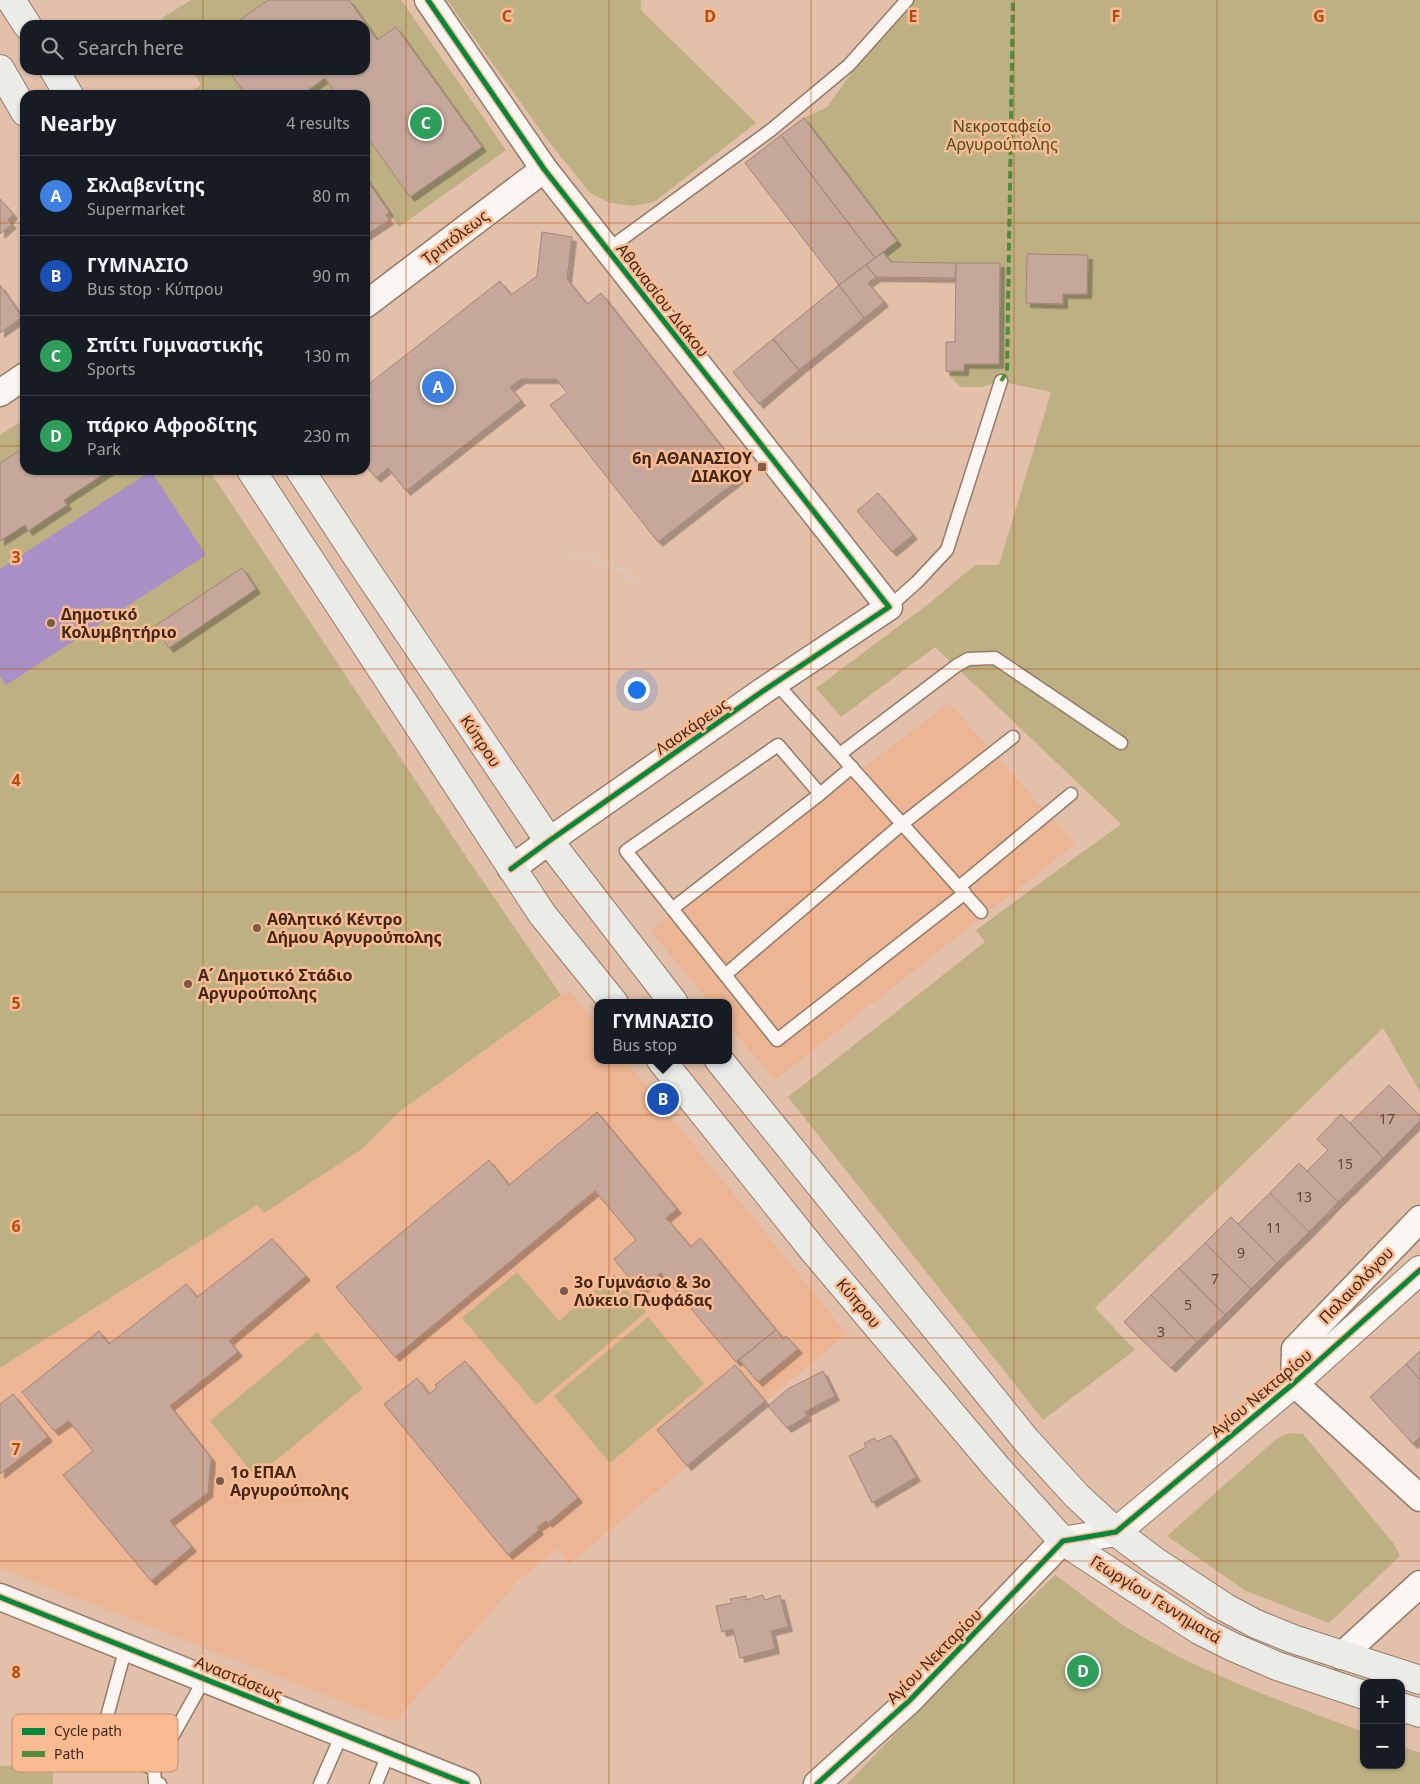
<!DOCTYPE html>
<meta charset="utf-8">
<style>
:root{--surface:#171b24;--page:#20242c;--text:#f1f3f6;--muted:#9ea1a6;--line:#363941;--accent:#ea580c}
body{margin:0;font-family:"Noto Sans",sans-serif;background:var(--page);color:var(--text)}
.controls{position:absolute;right:15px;bottom:15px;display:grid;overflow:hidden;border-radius:10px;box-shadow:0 1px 4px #0004}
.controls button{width:45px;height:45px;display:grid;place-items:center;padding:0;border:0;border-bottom:1px solid var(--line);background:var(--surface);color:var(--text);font:25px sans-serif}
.you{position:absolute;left:636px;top:689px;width:18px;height:18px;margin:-12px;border:4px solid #fff;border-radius:50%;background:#1a73e8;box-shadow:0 0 0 8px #1a73e833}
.badge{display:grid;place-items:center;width:32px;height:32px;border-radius:50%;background:var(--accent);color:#fff;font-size:16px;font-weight:700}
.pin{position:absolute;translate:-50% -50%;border:2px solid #fff;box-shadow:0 1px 5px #0006}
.popup{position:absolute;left:594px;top:999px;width:138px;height:65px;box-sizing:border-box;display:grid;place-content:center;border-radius:10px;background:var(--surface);filter:drop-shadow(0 1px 4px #0005);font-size:16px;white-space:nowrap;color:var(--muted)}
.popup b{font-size:19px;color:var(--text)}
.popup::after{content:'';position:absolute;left:50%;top:100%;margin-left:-10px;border:10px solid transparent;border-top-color:var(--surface)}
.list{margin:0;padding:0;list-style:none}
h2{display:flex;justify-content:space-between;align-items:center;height:65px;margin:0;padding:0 20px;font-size:21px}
h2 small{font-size:16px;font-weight:400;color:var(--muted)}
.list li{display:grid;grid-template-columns:32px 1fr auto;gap:15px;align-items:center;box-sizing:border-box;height:80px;padding:0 20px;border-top:1px solid var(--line)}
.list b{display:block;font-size:19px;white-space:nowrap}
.list p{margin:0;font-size:16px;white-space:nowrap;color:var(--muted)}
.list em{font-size:16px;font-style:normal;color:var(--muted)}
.icon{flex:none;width:28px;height:28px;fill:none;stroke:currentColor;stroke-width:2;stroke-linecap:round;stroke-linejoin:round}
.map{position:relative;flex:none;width:1420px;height:1784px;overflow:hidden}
.search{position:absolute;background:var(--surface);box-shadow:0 1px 4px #0004;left:20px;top:20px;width:350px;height:55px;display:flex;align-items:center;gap:12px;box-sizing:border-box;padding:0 18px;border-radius:15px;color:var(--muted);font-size:19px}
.panel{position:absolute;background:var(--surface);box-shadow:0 1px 4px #0004;left:20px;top:90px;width:350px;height:385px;border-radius:15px}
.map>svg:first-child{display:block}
.built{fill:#ecb593}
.green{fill:#bdb184}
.water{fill:#a88fc6}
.building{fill:#c6a89b;stroke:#a2867a;filter:url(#shadow)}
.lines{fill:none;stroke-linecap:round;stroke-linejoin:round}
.service-casing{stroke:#957b6a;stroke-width:15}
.minor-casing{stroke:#957b6a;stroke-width:29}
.tertiary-casing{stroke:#957b6a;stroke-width:30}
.secondary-casing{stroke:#957b6a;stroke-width:30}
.path{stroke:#d5cac4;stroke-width:3;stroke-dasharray:2.5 2.5;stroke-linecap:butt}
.service{stroke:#fbf6f2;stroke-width:12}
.minor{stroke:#fbf6f2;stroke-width:26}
.tertiary{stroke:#fbf6f2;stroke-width:28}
.secondary{stroke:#ebece7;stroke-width:28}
.quiet{stroke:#518d39;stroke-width:4;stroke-dasharray:8 4;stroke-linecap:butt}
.cycleway-casing{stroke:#fbbb92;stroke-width:8}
.cycleway{stroke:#00873e;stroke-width:5}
.grid{fill:none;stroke:#b64a0f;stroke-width:1;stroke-opacity:0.55}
.poi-dot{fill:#795d4a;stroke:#fbbb92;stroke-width:2}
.labels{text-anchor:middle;stroke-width:5;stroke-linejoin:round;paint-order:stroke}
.number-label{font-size:14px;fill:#624738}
.park-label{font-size:16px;fill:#4a4e22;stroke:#fbbb92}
.street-label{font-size:16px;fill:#402717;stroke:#fbbb92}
.poi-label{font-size:16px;font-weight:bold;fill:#402717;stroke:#fbbb92;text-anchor:start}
.key{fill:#fbbb92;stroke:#c38f6d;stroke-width:1}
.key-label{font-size:14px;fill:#402717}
.grid-label{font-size:16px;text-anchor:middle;font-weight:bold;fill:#b64a0f;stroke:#fbbb92;stroke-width:5;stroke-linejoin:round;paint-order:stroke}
</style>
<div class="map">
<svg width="1420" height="1784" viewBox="0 0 1420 1784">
<defs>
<filter id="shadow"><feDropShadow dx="4.5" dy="4.5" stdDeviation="0" flood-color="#0004"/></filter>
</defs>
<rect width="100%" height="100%" fill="#e3c0aa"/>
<path class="built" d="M949 703 1075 844 775 1080 728 1024V1003H710L650 930Z
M569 990 598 1026V1060H625L847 1334 569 1564 558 1549 518 1581 395 1722 0 1568V1368L258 1205 264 1212 362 1149 399 1112Z"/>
<path class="green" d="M191 0H401L506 150 399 227 365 177V95H185L201 85 192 70H365V25H166L162 18Z
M447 0H641V10L756 123 654 202 633 206 610 203 590 193 546 138Z
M904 0H1420V1092L1383 1028 1095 1308 1135 1350 1043 1420 788 1097 985 942 976 930 1121 824 935 647 841 717 816 688 927 605 975 565H999L1051 392 1003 382 994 383 982 387H960L946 371V342H955L956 263 891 262 883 252 875 258 781 135 804 118 827 107Z
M25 419V470H209L469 861 561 995 399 1112 362 1149 264 1213 257 1205 0 1368V435Z
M517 1272 559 1321 614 1274 646 1312 536 1405 462 1318Z
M648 1317 704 1384 610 1463 554 1396Z
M317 1332 363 1388 256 1477 210 1421Z
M1289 1433 1303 1434 1394 1544 1400 1556 1329 1623 1246 1591 1167 1536 1275 1440Z
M1055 1575C1079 1592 1102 1611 1126 1627 1200 1673 1283 1702 1364 1732V1765H1401V1746L1420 1753V1784H847L947 1680Z
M53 1764V1784H0V1766Z"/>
<path class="water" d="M151 471 206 555 6 685 0 676V569Z"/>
<path class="building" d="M268 0H349L377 40 396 27 482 147 410 197 365 134V95H337L325 78 301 95H246L228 70H365V25H233Z
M804 118 897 241 875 258 781 135Z
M781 135 875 258 839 285 745 163Z
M365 177 389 212 386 215 389 220 365 236Z
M0 199 13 214 8 220 12 224 0 234Z
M542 232 572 237 567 279 587 304 601 293 744 475 658 542 550 405 567 393 556 379H521L510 387 521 401 406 491 388 468 376 478 365 465V438L368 435 365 431V387L500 281 511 295 537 276Z
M883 252 891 262 956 263 955 278 876 277 866 265Z
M1027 254 1088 255 1087 294H1063V304L1026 303Z
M956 263H1000L999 364H964V371H946V342H955Z
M866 265 876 277 868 283 884 302 864 318 839 285Z
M0 285 22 317 0 333Z
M839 285 864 318 799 370 773 339Z
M773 339 799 370 759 404 733 372Z
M25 447V470H110L64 500 67 505 28 531 25 525 0 541V463Z
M878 493 913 535 892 552 857 511Z
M242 568 256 589 169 648 155 626Z
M1389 1085 1420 1116V1121L1383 1158 1350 1123Z
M597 1112 677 1209 666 1218 691 1247 700 1238 776 1330 736 1362 661 1273 640 1291 614 1259 636 1240 595 1191 395 1357 336 1287 489 1160 509 1185Z
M1341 1114 1383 1158 1338 1202 1307 1171 1328 1150 1317 1139Z
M1299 1163 1338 1202 1309 1232 1270 1193Z
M1270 1193 1309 1232 1277 1263 1238 1224Z
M1231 1217 1277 1263 1251 1289 1205 1243Z
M272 1239 306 1276 229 1341 238 1352 170 1406 211 1458 208 1493 170 1521 192 1547 151 1581 63 1475 93 1451 69 1421 54 1431 22 1392 99 1331 109 1344 186 1284 197 1297Z
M1205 1243 1251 1289 1225 1315 1179 1268Z
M1179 1268 1225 1315 1197 1342 1151 1295Z
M1151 1295 1197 1342 1171 1368 1124 1322Z
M776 1330 783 1339 786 1336 798 1349 758 1382 739 1360Z
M1420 1351V1380L1406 1364Z
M465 1361 578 1498 548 1523 546 1521 537 1527 539 1530 508 1555 384 1404 417 1378 429 1394 437 1388 435 1385Z
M1406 1364 1420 1380V1437L1413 1444 1370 1397Z
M735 1365 765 1401 687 1466 657 1430Z
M823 1371 835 1396 805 1412 807 1416 787 1428 768 1406 788 1389Z
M13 1394 48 1437 0 1474V1404Z
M891 1435 916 1477 872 1503 849 1456 866 1447 864 1443 875 1438 876 1442Z
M763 1595 765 1600 780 1595 788 1627 771 1631 775 1649 740 1658 733 1629 722 1632 716 1606 732 1603 730 1599 746 1596V1600Z"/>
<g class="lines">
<g class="service-casing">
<path id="service" d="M607 250 771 130 849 65 907 0
M889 607 917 582 947 550 1001 381
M776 683 981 912
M840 754 956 666 968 659 995 658 1121 743
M820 794 778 745 626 851 777 1040 965 893
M959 887 1071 794
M672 909 820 794 852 767
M725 975 902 824 1013 737
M126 1647 99 1746 154 1769 155 1782 160 1784
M154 1769 205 1678
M320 1784 342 1734
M376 1784 389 1752"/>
</g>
<g class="minor-casing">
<path id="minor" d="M428 0 544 169 889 607 763 691 549 841 511 869
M365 305 544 169
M0 393 25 376
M1420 1219 1295 1349 1294 1383 1420 1498
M0 1597 467 1784
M1341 1656 1420 1584
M817 1784 910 1700 1063 1541"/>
</g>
<g class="tertiary-casing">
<path id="tertiary" d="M1063 1541 1116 1532 1294 1383 1420 1270"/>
</g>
<g class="secondary-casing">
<path id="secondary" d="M11 0 27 25
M0 69 25 112
M54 70 69 95
M251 470 542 914 614 1003
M300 470 356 555 549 841 674 1003
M661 1060 814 1251 998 1469 1063 1541 1199 1630 1233 1647 1277 1666 1364 1695
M719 1060 1026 1440 1077 1496 1116 1532 1156 1562 1226 1608 1256 1624 1293 1639 1420 1680
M1401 1707 1420 1713"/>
</g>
<path class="path" d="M574 552 624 571 635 582"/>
<use href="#service" class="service"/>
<use href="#minor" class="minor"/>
<use href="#tertiary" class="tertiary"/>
<use href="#secondary" class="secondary"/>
<path class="quiet" d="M1001 381 1007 372 1013 0"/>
<g class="cycleway-casing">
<path id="cycleway" d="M428 0 544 169 889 607 763 691 549 841 511 869
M0 1597 467 1784
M817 1784 910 1700 1063 1541 1116 1532 1294 1383 1420 1270"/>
</g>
<use href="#cycleway" class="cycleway"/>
</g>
<path class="grid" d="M203 0V25M406 0V1784M609 0V1784M811 0V1784M1014 0V1784M1217 0V1784M203 70V95M0 223H25M365 223H1420M0 446H25M365 446H1420M203 470V1784M0 669H1420M0 892H1420M0 1115H1420M0 1338H1420M0 1561H1420"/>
<g class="poi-dot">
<rect x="757" y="462" width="10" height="10" rx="2.5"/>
<circle cx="51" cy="623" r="5"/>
<circle cx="257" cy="928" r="5"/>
<circle cx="188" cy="984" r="5"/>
<circle cx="564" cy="1291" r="5"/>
<circle cx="220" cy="1481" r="5"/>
</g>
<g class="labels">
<g class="number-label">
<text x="1387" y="1124">17</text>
<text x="1345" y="1169">15</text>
<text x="1304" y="1202">13</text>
<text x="1274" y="1233">11</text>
<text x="1241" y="1258">9</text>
<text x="1215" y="1284">7</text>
<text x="1188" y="1310">5</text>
<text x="1161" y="1337">3</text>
</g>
<g class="park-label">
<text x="1002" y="132">Νεκροταφείο<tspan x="1002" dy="18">Αργυρούπολης</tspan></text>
</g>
<g class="street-label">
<text transform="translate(455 237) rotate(-37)" y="6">Τριπόλεως</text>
<text transform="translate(663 300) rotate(52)" y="6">Αθανασίου Διάκου</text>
<text transform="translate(692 726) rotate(-35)" y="6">Λασκάρεως</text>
<text transform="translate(481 741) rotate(56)" y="6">Κύπρου</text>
<text transform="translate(1356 1285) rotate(-46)" y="6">Παλαιολόγου</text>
<text transform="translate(859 1303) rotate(50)" y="6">Κύπρου</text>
<text transform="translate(1261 1393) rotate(-40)" y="6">Αγίου Νεκταρίου</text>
<text transform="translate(1156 1599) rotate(32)" y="6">Γεωργίου Γεννηματά</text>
<text transform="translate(934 1656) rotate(-45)" y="6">Αγίου Νεκταρίου</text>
<text transform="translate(239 1678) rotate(22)" y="6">Αναστάσεως</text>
</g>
<g class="poi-label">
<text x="752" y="464" text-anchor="end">6η ΑΘΑΝΑΣΙΟΥ<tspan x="752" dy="18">ΔΙΑΚΟΥ</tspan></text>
<text x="61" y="620">Δημοτικό<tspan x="61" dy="18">Κολυμβητήριο</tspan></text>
<text x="267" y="925">Αθλητικό Κέντρο<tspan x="267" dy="18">Δήμου Αργυρούπολης</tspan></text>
<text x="198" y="981">Α΄ Δημοτικό Στάδιο<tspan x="198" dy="18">Αργυρούπολης</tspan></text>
<text x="574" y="1288">3ο Γυμνάσιο &amp; 3ο<tspan x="574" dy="18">Λύκειο Γλυφάδας</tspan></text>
<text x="230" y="1478">1o ΕΠΑΛ<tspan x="230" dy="18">Αργυρούπολης</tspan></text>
</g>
</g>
<rect x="12" y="1714" width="166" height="58" rx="8" class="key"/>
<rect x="22" y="1728" width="23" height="7" fill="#00873e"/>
<rect x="22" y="1751" width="23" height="6" fill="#518d39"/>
<g class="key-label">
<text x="54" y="1736">Cycle path</text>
<text x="54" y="1759">Path</text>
</g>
<g class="grid-label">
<text x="507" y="22">C</text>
<text x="710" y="22">D</text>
<text x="913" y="22">E</text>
<text x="1116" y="22">F</text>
<text x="1319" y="22">G</text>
<text x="16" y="563">3</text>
<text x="16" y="786">4</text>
<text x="16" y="1009">5</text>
<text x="16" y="1232">6</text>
<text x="16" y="1455">7</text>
<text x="16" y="1678">8</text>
</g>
</svg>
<div class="controls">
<button>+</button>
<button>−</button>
</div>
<div class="you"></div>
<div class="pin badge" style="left:438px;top:387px;background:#3f7fe0">A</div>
<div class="pin badge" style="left:663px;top:1099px;background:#1a4fb4">B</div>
<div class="popup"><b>ΓΥΜΝΑΣΙΟ</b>Bus stop</div>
<div class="pin badge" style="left:426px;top:123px;background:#2e9e5b">C</div>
<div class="pin badge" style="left:1083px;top:1671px;background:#2e9e5b">D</div>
<div class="search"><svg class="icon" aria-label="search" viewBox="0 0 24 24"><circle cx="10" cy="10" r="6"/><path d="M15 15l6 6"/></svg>Search here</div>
<section class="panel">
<h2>Nearby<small>4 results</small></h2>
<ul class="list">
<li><span class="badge" style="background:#3f7fe0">A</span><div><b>Σκλαβενίτης</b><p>Supermarket</p></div><em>80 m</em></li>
<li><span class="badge" style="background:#1a4fb4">B</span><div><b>ΓΥΜΝΑΣΙΟ</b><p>Bus stop · Κύπρου</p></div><em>90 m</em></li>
<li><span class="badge" style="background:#2e9e5b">C</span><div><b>Σπίτι Γυμναστικής</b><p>Sports</p></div><em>130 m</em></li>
<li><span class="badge" style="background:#2e9e5b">D</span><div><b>πάρκο Αφροδίτης</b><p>Park</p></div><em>230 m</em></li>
</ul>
</section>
</div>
